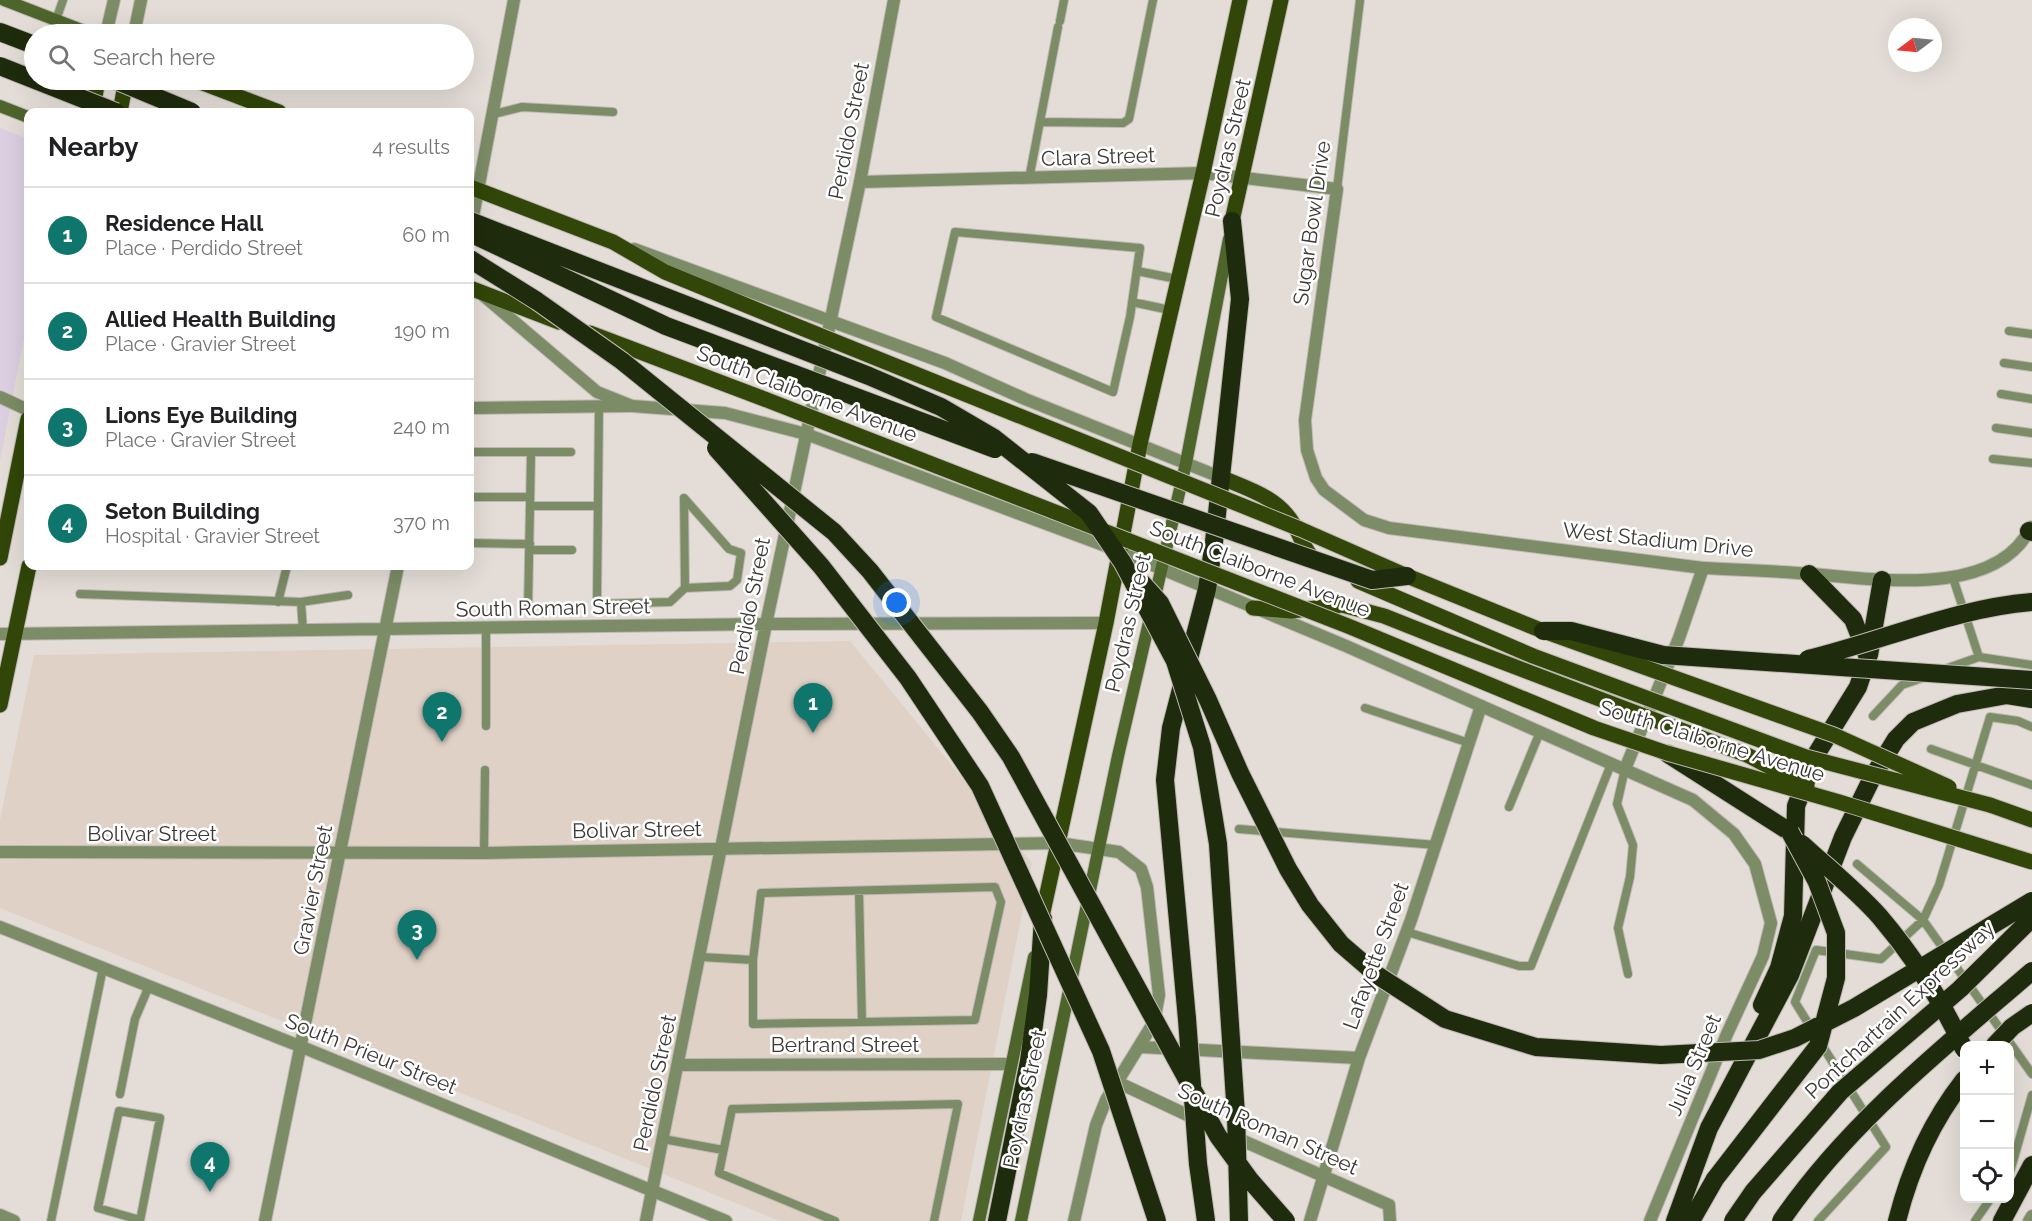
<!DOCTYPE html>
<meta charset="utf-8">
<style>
:root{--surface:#fff;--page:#f2f2f2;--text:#202124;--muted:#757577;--line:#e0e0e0;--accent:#0f766e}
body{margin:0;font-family:Raleway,sans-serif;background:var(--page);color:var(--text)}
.controls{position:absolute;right:18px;bottom:18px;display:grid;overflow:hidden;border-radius:12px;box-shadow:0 6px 24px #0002}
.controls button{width:54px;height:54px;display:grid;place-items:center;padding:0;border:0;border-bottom:2px solid var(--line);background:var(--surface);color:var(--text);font:30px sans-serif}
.compass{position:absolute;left:1888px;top:18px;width:54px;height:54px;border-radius:50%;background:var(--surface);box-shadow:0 6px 24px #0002;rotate:254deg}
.you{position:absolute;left:897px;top:603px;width:21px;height:21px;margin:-15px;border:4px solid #fff;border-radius:50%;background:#1a73e8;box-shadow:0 0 0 9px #1a73e833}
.badge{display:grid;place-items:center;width:39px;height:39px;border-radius:50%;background:var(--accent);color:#fff;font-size:20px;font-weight:700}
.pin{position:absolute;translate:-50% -50px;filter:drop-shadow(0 2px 3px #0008)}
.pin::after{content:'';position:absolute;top:32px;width:21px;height:18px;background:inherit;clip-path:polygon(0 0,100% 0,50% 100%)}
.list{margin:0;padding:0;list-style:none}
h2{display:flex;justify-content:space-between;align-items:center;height:78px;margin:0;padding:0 24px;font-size:26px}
h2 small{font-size:20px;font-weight:400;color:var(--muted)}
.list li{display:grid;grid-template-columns:39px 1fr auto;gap:18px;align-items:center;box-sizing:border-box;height:96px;padding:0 24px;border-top:2px solid var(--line)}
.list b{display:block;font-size:22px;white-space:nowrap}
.list p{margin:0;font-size:20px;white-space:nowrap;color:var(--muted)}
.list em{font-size:20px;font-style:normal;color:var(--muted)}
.icon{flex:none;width:33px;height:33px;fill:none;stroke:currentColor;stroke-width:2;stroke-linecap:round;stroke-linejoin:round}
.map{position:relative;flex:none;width:2032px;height:1221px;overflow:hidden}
.search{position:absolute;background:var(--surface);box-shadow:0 6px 24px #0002;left:24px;top:24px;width:450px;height:66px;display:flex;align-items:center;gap:15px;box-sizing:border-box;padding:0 21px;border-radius:33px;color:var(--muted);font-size:22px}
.panel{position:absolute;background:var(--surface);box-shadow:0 6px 24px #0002;left:24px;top:108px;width:450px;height:462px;border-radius:12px}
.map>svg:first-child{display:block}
.built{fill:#dfd1c6}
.medical{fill:#dccfe2}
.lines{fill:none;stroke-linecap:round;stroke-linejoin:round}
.service-casing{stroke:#bfb9b4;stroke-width:10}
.minor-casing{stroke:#bfb9b4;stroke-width:14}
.tertiary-casing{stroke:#bfb9b4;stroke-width:14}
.secondary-casing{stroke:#bfb9b4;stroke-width:14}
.primary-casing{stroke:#bfb9b4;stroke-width:17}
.motorway-casing{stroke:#bfb9b4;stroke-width:20}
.service{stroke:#7b8c66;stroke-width:8}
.minor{stroke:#7b8c66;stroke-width:12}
.tertiary{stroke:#7b8c66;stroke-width:12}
.secondary{stroke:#4d642a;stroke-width:12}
.primary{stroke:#314608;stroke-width:15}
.motorway{stroke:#1f2b0d;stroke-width:18}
.primary-bridge-casing{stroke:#bfb9b4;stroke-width:17;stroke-linecap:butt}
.motorway-bridge-casing{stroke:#bfb9b4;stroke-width:20;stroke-linecap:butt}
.primary-bridge{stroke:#314608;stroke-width:15}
.motorway-bridge{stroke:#1f2b0d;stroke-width:18}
.labels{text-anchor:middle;stroke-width:5;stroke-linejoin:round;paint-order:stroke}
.street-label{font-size:21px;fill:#3c3937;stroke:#fff}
</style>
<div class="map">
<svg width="2032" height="1221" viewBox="0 0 2032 1221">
<rect width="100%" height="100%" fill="#e4ddd7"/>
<path class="built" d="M850 641 1032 863 961 1221H780L0 908V820L34 655Z"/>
<path class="medical" d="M0 128 28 139V318L0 461Z"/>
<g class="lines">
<g class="service-casing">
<path id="service" d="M56 20 63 0
M1060 21 1064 0
M494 114 522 107 613 112
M1041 122 1123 123 1129 119 1153 0
M1029 179 1058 27
M1337 189 1360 0
M955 232 1140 248 1130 317 1113 392 936 317Z
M1137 271 1177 279
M1132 302 1170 310
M2009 331 2032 334
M2004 363 2032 367
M2001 394 2032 399
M599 406 597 604 670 602 685 588 684 498 729 549 741 553 737 580 730 586 685 588
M1996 428 2032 433
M470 452H531L530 506H598
M531 452H571
M1993 459 2032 463
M470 497H530
M470 543 530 544
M529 550H572
M80 594 301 602 303 631
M278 602 287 566
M301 602 348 595
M528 609 530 506
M1979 657 2032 665
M1945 669 1979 657 1953 578
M1365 708 1469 743
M1873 716 1902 685 1922 678
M486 726V628
M1931 749 2032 785
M1625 769 1617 804 1633 845 1630 877 1618 928 1628 974
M1509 807 1540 732
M1239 829 1436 845
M484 853 485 770
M1857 864 1923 920 1939 885 1990 717 2018 721 2032 727
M859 891 862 1022
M1407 932 1519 966H1531L1611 764
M701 957 753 960V1024L975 1020 1001 902 995 887 761 893 753 960
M1813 1031 1795 1002 1816 950 1881 959 1923 920 2032 1074
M120 1094 135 1019 149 986
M663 1139 723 1150
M2010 1172 2032 1095
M51 1221 103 968
M140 1221 160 1118 119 1111 98 1208 140 1220
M835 1221 719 1173 732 1109 958 1104 934 1221
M1818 1221 1886 1147 1820 1042
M1975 1221 1991 1198"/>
</g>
<g class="minor-casing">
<path id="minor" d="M860 182 1203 173 1337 189 1305 420 1307 450 1316 478 1324 490 1364 520 1389 528 1703 568
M471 227 514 0
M0 397 28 410
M470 408 630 406
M0 634 766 624 1106 623
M0 852 484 853 1058 843 1119 852 1141 869 1147 887 1159 995 1154 1022 1106 1100 1096 1125 1074 1221
M0 927 302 1047 726 1221
M1140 1047 1359 1058
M679 1065 1011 1064
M1117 1082 1200 1121
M1232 1136 1389 1205 1390 1221
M0 1215 14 1221
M265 1221 398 566
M646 1221 766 624 860 182 894 0
M1310 1221 1359 1058 1411 920 1481 706
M2029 1221 2032 1216"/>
</g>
<g class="tertiary-casing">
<path id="tertiary" d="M106 34 114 0
M134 34 141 0
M634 249 945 363 1025 399 1220 477
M484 296 597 392 632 406 725 413 806 434 1119 551 1346 646 1693 800 1734 834 1755 864 1771 923 1763 956 1727 1034 1650 1221
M1625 769 1679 638 1703 568C1739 570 1776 571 1812 574 1876 579 1996 599 2031 527"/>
</g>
<g class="secondary-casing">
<path id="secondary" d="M4 0 92 34
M0 106 28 117
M979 1221 1034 957
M1021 1221 1118 756 1186 463 1229 239"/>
</g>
<g class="primary-casing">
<path id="primary" d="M195 80 279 112
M92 112 98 80
M120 112 126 80
M470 187 613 242 665 272 804 329
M1232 221 1281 0
M470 288 559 322
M590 333 767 400
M1220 477C1248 489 1278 497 1294 525 1302 538 1303 549 1315 561
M0 558 28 419
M1407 576 1543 631
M1358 581 1449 620
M1253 608 1291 611 1342 605 1384 616 1442 639
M0 705 29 566
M1990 805 2032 820
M1043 912 1106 623 1140 444 1203 173 1240 0"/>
</g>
<g class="motorway-casing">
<path id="motorway" d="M0 32 34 45
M2029 531 2032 532
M1869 655 1882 580
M1668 754 1790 832
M1762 1005 1779 968 1793 916 1796 806 1817 753 1858 687 1868 657 1853 619 1809 574
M1187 1019 1165 780 1171 728 1207 589 1214 542 1240 299 1232 221
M997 1221 1029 1061 1038 995 1043 919
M1675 1221 1709 1128 1790 975 1843 837 1872 778 1896 739 1913 722 1957 704 2007 695 2032 699
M1691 1221 1715 1179
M1897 1221C1910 1169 1931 1122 1964 1080
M2002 1221 2032 1165"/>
</g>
<use href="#service" class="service"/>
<use href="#minor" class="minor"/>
<use href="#tertiary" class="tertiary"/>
<use href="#secondary" class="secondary"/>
<use href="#primary" class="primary"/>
<use href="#motorway" class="motorway"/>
<g class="primary-bridge-casing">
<path id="primary-bridge" d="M804 329 1300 529 1407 576
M767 400 1348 626 1594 728 1667 753 1839 802 2032 862
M1449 620 1533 656 1806 757 1990 805
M1549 633 1834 735 1949 787
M1442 639 1747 755 1807 786"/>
</g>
<g class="motorway-bridge-casing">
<path id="motorway-bridge" d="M0 66 116 112
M115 80 192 112
M470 221 869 376 941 407 994 438 1089 513 1123 563 1175 661 1202 747 1218 844 1236 1115 1239 1221
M470 233 666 326 995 449
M470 259 537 301 622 361 834 532 870 571 980 712 1011 757 1218 1136 1250 1180 1286 1221
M716 448 821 566 908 678 980 786 1101 1051 1157 1221
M1032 462 1372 580 1407 576
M1141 582 1160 603 1208 700 1240 773 1288 869 1310 905 1341 944 1377 975 1445 1019 1536 1047 1661 1055 1759 1050 1795 1038 1854 1008 2032 901
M1543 631H1571L1663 655 2032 680
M1808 659C1882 641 1956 608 2032 602
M1802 844C1828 868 1857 891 1880 917 1914 957 1942 1001 1964 1049
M1187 1019 1198 1164 1206 1221
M1994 1046 2012 1027 2032 1013
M1715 1179 1818 1046 1836 978V933L1817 882 1790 832
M1733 1221 1753 1192 1840 1092 1960 989 2032 918
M1781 1221C1848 1123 1943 1048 2032 971"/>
</g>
<use href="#primary-bridge" class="primary-bridge"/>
<use href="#motorway-bridge" class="motorway-bridge"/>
</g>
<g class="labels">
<g class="street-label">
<text transform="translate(849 131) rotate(-79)" y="7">Perdido Street</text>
<text transform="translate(1228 148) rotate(-77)" y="7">Poydras Street</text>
<text transform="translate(1098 157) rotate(-2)" y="7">Clara Street</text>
<text transform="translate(1312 223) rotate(-82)" y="7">Sugar Bowl Drive</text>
<text transform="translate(807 394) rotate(21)" y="7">South Claiborne Avenue</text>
<text transform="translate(1658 540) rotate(6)" y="7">West Stadium Drive</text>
<text transform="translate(1260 569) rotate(21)" y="7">South Claiborne Avenue</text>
<text transform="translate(750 606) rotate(-79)" y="7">Perdido Street</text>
<text transform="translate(553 608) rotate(-1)" y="7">South Roman Street</text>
<text transform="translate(1128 623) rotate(-77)" y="7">Poydras Street</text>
<text transform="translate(1712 741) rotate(17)" y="7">South Claiborne Avenue</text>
<text transform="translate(637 830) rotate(-1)" y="7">Bolivar Street</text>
<text x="152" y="841">Bolivar Street</text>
<text transform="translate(313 890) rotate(-79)" y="7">Gravier Street</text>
<text transform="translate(1376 956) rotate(-70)" y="7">Lafayette Street</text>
<text transform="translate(1900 1010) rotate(-43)" y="7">Pontchartrain Expressway</text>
<text x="845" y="1052">Bertrand Street</text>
<text transform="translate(371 1054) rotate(22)" y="7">South Prieur Street</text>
<text transform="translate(1694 1065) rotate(-67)" y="7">Julia Street</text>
<text transform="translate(655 1083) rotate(-78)" y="7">Perdido Street</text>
<text transform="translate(1025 1099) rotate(-78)" y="7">Poydras Street</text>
<text transform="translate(1268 1129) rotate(24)" y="7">South Roman Street</text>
</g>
</g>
</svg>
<div class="controls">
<button>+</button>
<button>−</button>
<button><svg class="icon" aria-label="locate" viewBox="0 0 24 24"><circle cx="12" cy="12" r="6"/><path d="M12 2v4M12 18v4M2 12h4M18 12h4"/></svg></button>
</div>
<svg class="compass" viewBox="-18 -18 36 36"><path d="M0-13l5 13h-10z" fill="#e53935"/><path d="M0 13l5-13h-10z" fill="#757577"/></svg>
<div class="you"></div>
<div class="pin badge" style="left:813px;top:733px">1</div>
<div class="pin badge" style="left:442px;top:742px">2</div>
<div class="pin badge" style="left:417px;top:960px">3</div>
<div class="pin badge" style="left:210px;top:1192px">4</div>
<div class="search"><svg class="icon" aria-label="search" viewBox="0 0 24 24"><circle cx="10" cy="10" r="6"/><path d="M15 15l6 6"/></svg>Search here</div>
<section class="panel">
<h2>Nearby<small>4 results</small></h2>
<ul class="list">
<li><span class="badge">1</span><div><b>Residence Hall</b><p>Place · Perdido Street</p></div><em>60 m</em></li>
<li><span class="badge">2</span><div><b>Allied Health Building</b><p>Place · Gravier Street</p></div><em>190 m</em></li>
<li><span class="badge">3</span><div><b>Lions Eye Building</b><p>Place · Gravier Street</p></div><em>240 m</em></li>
<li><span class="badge">4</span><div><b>Seton Building</b><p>Hospital · Gravier Street</p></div><em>370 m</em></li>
</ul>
</section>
</div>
